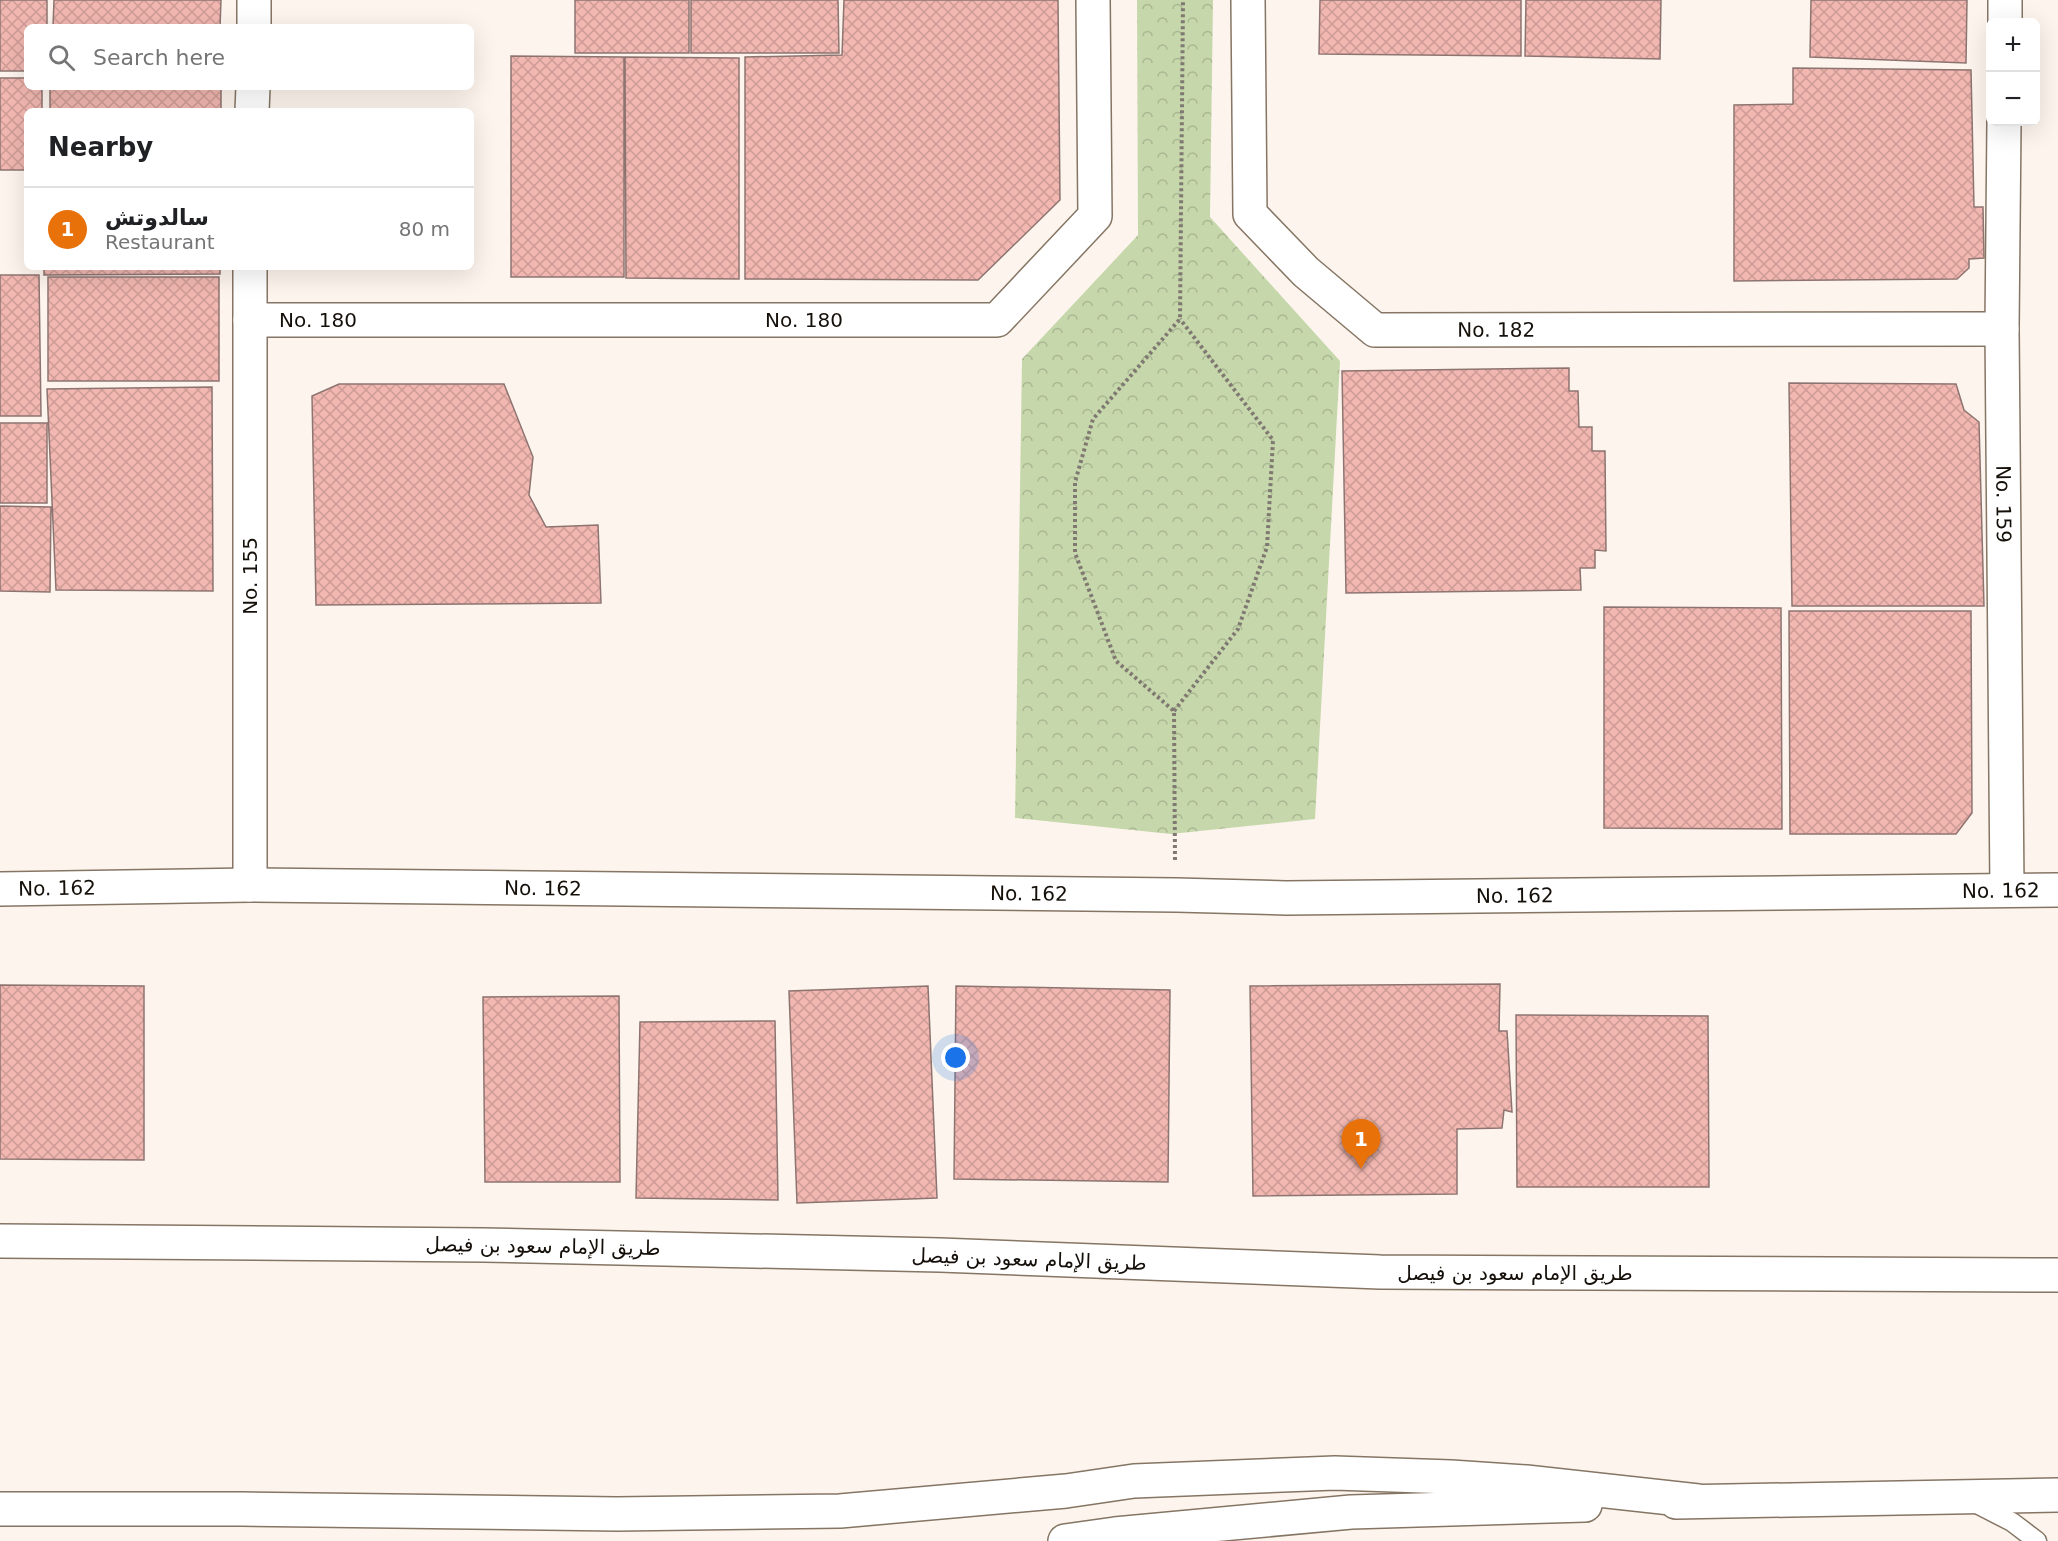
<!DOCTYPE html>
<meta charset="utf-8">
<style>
:root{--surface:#fff;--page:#f2f2f2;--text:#202124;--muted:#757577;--line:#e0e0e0;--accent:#db2777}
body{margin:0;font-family:"DejaVu Sans","Noto Naskh Arabic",sans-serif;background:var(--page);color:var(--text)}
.controls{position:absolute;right:18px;top:18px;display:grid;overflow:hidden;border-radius:9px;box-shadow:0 6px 24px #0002}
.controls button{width:54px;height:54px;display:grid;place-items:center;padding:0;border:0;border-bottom:2px solid var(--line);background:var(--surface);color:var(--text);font:30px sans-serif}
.you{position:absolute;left:956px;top:1058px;width:21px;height:21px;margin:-15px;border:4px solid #fff;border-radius:50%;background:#1a73e8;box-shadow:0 0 0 9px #1a73e833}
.badge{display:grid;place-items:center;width:39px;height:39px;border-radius:50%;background:var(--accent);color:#fff;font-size:20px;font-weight:700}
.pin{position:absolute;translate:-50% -50px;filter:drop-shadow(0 2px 3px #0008)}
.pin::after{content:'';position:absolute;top:32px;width:21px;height:18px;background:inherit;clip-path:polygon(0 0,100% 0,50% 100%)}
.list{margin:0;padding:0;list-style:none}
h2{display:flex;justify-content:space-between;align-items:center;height:78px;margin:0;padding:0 24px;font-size:26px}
h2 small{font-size:20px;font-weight:400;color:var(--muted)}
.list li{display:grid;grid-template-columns:39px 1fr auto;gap:18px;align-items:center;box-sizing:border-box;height:84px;padding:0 24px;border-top:2px solid var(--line)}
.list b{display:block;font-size:22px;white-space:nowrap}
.list p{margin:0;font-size:20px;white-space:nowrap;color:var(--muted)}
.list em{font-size:20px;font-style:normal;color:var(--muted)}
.icon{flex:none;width:33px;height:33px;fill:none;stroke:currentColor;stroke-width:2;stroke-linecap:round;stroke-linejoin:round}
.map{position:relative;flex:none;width:2058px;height:1541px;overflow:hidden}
.search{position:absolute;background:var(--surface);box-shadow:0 6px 24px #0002;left:24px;top:24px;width:450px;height:66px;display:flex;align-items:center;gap:15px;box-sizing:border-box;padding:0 21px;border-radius:9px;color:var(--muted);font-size:22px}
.panel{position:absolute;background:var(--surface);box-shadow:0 6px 24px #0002;left:24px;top:108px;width:450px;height:162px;border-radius:9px}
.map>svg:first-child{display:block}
.forest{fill:url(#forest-crowns)}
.building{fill:url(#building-cross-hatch);stroke:#8e7471;stroke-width:1.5}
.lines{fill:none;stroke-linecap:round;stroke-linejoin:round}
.service-casing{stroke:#857564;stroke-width:21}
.minor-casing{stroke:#857564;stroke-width:36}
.secondary-casing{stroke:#857564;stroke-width:36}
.path{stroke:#807972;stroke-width:4;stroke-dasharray:3 3;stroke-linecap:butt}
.service{stroke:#fff;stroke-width:18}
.minor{stroke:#fff;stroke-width:33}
.secondary{stroke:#fff;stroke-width:33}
.labels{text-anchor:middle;stroke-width:6;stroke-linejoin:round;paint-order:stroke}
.street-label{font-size:20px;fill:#150f09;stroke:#fff}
</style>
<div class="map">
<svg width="2058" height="1541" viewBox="0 0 2058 1541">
<defs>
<pattern id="forest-crowns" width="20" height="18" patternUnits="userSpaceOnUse" patternTransform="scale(1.5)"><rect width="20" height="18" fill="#c6d7ab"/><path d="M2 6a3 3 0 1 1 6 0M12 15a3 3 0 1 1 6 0" fill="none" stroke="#a9b792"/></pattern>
<pattern id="building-cross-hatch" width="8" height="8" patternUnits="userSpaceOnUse" patternTransform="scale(1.5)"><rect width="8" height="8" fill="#f1b7b0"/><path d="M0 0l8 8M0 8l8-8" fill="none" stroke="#ce9c96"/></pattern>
</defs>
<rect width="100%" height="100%" fill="#fdf5ed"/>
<path class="forest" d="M1137 0H1213L1210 217 1340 361 1315 819 1171 834 1015 818 1022 359 1138 235Z"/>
<path class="building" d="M0 0H47V27H27V71H0Z
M54 0H221L220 27H53Z
M575 0H689V53H575Z
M691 0H838L839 53H691Z
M844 0H1058L1060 200 978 280 745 279V57L842 55Z
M1320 0H1521V56L1319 54Z
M1526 0H1661L1660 59 1525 56Z
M1811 0H1967L1966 63 1810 57Z
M511 56 624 57V277H511Z
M625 57 739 58V279L626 278Z
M1793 68 1971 70 1974 207H1983L1984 258 1969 259V268L1957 279 1734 281V105L1793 104Z
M0 78H27V87H42V111H27V170H0Z
M50 87H221V111H50Z
M44 267H220V274L44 275Z
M0 275H39L41 416H0Z
M48 277H219V381H48Z
M1569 368V391H1578L1579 427H1592V451H1605L1606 551 1595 550V568H1580L1581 590 1346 593 1342 371Z
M1789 383 1956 384 1964 410 1979 422 1984 606H1792Z
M339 384H504L533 457 529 495 546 527 598 525 601 603 316 605 312 396Z
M212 387 213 591 56 590 47 389Z
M0 423H47V503H0Z
M0 506 51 507 50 592 0 591Z
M1604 607 1781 608 1782 829 1604 828Z
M1789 611H1971L1972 813 1956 834H1790Z
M1500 984 1499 1031H1507L1512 1112 1504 1110 1502 1128 1457 1129V1194L1253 1196 1250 986Z
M0 985 144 986V1160L0 1159Z
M928 986 937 1198 797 1203 789 991Z
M956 986 1170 990 1168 1182 954 1179Z
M619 996 620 1182H485L483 997Z
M1516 1015 1708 1016 1709 1187H1517Z
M775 1021 778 1200 636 1198 640 1022Z"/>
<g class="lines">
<g class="service-casing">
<path id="service" d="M1973 1502 2012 1522 2037 1541"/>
</g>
<g class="minor-casing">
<g id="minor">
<path id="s1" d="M1248 0 1250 214 1306 272 1375 330 2002 329"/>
<path d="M2005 22V0"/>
<path d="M254 27V0"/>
<path d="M252 111 253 87"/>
<path id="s2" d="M2004 122 2002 329 2007 889"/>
<path id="s3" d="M250 320H997L1095 216 1093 0"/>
<path d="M250 885V267"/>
<path id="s4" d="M0 889 250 885 1176 895 1286 898 2058 890"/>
</g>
</g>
<g class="secondary-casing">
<path id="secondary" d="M0 1241 484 1245 940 1255 1380 1272 2058 1275
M1676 1502 2058 1495
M0 1509H241L617 1514 840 1511 1066 1491 1134 1481 1335 1473 1451 1477 1526 1482 1698 1501
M1065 1541 1115 1534 1351 1512 1585 1505"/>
</g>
<path class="path" d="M1174 711 1238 629 1267 547 1273 440 1180 319
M1175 860 1174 711 1116 661 1075 553V482L1093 419 1180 319 1183 0"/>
<use href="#service" class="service"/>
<use href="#minor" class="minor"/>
<use href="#secondary" class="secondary"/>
</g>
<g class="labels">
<g class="street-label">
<text dy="7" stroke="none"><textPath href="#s3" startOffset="68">No. 180</textPath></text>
<text dy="7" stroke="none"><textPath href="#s3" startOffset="554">No. 180</textPath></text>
<text dy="7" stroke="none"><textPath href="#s1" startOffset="506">No. 182</textPath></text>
<text dy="7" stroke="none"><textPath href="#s2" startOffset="382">No. 159</textPath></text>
<text transform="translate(250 576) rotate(-90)" y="7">No. 155</text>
<text dy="7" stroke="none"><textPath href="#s4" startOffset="57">No. 162</textPath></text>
<text dy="7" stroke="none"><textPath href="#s4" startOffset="543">No. 162</textPath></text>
<text dy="7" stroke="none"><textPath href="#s4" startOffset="2001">No. 162</textPath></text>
<text dy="7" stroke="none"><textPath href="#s4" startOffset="1029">No. 162</textPath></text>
<text dy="7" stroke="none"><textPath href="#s4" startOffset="1515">No. 162</textPath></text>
<text transform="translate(543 1246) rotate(1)" y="7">طريق الإمام سعود بن فيصل</text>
<text transform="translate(1029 1259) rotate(2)" y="7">طريق الإمام سعود بن فيصل</text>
<text x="1515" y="1280">طريق الإمام سعود بن فيصل</text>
</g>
</g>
</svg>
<div class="controls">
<button>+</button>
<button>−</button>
</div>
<div class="you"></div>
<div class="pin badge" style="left:1361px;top:1169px;background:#e8710a">1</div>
<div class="search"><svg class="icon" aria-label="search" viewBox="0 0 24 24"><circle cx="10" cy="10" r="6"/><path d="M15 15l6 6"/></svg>Search here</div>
<section class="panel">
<h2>Nearby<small></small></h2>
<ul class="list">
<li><span class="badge" style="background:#e8710a">1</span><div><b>سالدوتش</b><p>Restaurant</p></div><em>80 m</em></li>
</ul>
</section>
</div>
